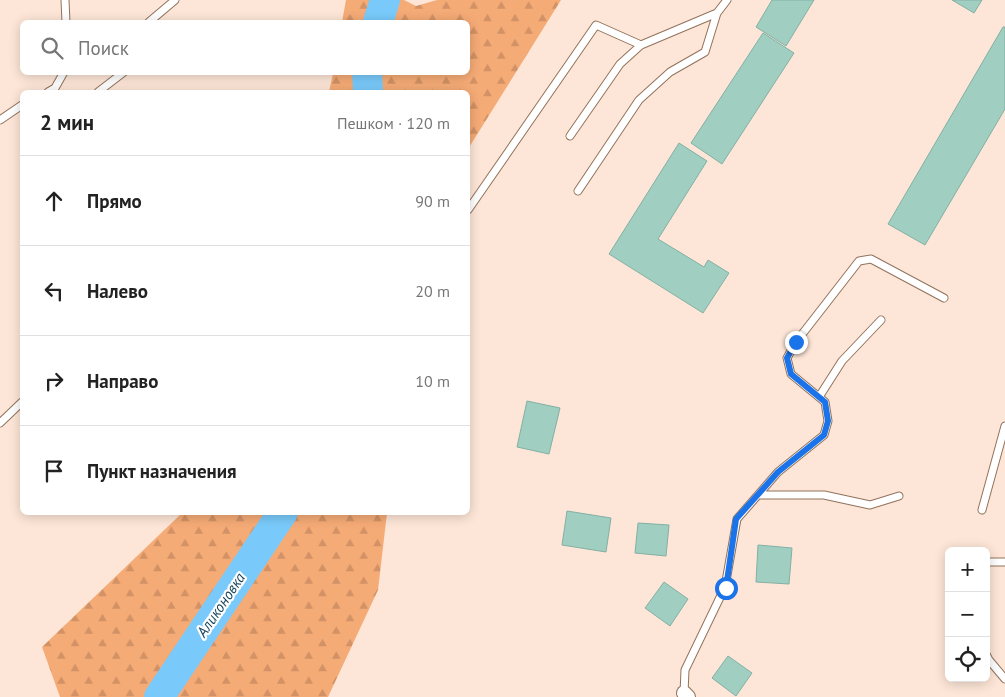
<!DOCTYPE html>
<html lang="ru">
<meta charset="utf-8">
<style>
:root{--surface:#fff;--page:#f6f6f6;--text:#222;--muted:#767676;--line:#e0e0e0}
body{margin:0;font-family:"PT Sans",sans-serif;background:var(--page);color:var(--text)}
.controls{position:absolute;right:15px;bottom:15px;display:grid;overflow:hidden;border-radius:8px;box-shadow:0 2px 12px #0003}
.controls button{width:45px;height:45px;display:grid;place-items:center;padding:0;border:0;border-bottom:1px solid var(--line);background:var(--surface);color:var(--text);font:25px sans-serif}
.stop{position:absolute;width:15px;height:15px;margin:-11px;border:4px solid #1a73e8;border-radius:50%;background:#fff}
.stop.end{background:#1a73e8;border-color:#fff;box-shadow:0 1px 5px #0008}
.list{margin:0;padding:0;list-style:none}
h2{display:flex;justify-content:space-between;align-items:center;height:65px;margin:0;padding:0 20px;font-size:21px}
h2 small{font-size:16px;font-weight:400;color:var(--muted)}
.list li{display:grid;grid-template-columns:32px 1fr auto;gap:15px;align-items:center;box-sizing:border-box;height:90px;padding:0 20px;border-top:1px solid var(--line)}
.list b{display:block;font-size:19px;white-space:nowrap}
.list em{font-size:16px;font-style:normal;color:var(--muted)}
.icon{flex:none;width:28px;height:28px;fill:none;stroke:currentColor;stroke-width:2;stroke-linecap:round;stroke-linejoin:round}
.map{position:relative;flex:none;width:1005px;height:697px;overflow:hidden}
.search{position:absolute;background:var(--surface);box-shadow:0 2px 12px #0003;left:20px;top:20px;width:450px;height:55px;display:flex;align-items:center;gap:12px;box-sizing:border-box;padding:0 18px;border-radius:8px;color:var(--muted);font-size:19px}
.panel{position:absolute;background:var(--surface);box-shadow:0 2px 12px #0003;left:20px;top:90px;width:450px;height:425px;border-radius:8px}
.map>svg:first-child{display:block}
.forest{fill:url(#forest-firs)}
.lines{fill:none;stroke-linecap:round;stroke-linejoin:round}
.river{stroke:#79cafa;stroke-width:30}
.building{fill:#a0cfc2;stroke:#82b0a4}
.lane-casing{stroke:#92725b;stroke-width:9}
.street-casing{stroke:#92725b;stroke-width:16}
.lane{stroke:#fff;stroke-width:7}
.street{stroke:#fff;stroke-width:14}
.route{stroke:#1a73e8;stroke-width:6}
.labels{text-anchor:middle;stroke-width:4.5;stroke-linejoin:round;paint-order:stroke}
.water-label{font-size:15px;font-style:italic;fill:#15435b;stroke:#fff}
</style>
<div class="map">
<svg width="1005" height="697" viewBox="0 0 1005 697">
<defs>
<pattern id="forest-firs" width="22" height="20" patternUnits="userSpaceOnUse" patternTransform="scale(1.25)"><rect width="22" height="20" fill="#f5ab76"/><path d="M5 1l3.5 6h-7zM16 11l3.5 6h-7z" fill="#d29265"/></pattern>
</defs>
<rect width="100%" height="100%" fill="#fde6d7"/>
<path class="forest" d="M346 0H404L416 6 437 0H561L468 149V92H329L333 73 468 72V22H342Z
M182 513H387L378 590 328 697H60L42 647Z"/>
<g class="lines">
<path class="river" d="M378 22 385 0
M367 72 368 92
M159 697 283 512"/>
</g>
<path class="building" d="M772 0H814L786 46 756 27Z
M952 0H982L974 13Z
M1003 27H1005V109L925 245 888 224Z
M763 33 794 53 722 164 691 143Z
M679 143 707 161 658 239 704 267 708 260 729 273 703 313 609 254Z
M527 401 560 408 549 454 517 447Z
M567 511 611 518 606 552 562 545Z
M638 523 669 525 666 556 635 553Z
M758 545 792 548 789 584 756 582Z
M664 582 688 599 670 626 645 608Z
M728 656 752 673 736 696 712 678Z"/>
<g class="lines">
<g class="lane-casing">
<path id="lane" d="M65 0 66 22
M149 22 175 0
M48 92 55 88 64 72
M98 92 124 72
M0 120 22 105
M570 136 620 64 641 45 717 13
M578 191 639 100 670 72 705 52 717 13 727 0
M468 210 596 25 641 45
M819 397 842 361 881 320
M0 423 22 402
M758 495H824L870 505 899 496
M982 510 1005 426
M986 562H1005
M986 654 989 660 1005 679
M684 693 685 670 725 587 737 519 778 472 824 435 828 421 825 402 791 374 787 358 796 342 859 261 871 259 944 298"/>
</g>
<g class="street-casing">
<path id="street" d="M684 693 688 697"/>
</g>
<use href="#lane" class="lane"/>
<use href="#street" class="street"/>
</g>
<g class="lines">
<path class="route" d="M726 588 736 519 778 472 824 435 828 421 825 402 791 374 787 358 796 342"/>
</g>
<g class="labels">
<g class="water-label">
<text transform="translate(221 605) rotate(-56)" y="5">Аликоновка</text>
</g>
</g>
</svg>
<div class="controls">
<button>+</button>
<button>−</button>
<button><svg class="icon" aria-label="locate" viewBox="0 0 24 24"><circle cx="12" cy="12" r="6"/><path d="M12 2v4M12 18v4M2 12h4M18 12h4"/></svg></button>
</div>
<div class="stop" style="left:726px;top:588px"></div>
<div class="stop end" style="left:796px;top:342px"></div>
<div class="search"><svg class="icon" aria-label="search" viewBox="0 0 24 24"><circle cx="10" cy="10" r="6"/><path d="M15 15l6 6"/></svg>Поиск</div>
<section class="panel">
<h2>2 мин<small>Пешком · 120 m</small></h2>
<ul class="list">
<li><svg class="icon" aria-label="ahead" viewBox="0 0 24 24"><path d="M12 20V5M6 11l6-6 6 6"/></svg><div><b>Прямо</b></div><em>90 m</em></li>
<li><svg class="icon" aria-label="left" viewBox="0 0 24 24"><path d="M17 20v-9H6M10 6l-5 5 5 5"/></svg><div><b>Налево</b></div><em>20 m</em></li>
<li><svg class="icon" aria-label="right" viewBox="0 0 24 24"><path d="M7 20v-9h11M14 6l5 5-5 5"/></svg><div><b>Направо</b></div><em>10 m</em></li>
<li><svg class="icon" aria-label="arrive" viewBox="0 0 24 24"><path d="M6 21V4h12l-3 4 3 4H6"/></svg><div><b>Пункт назначения</b></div></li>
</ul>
</section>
</div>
